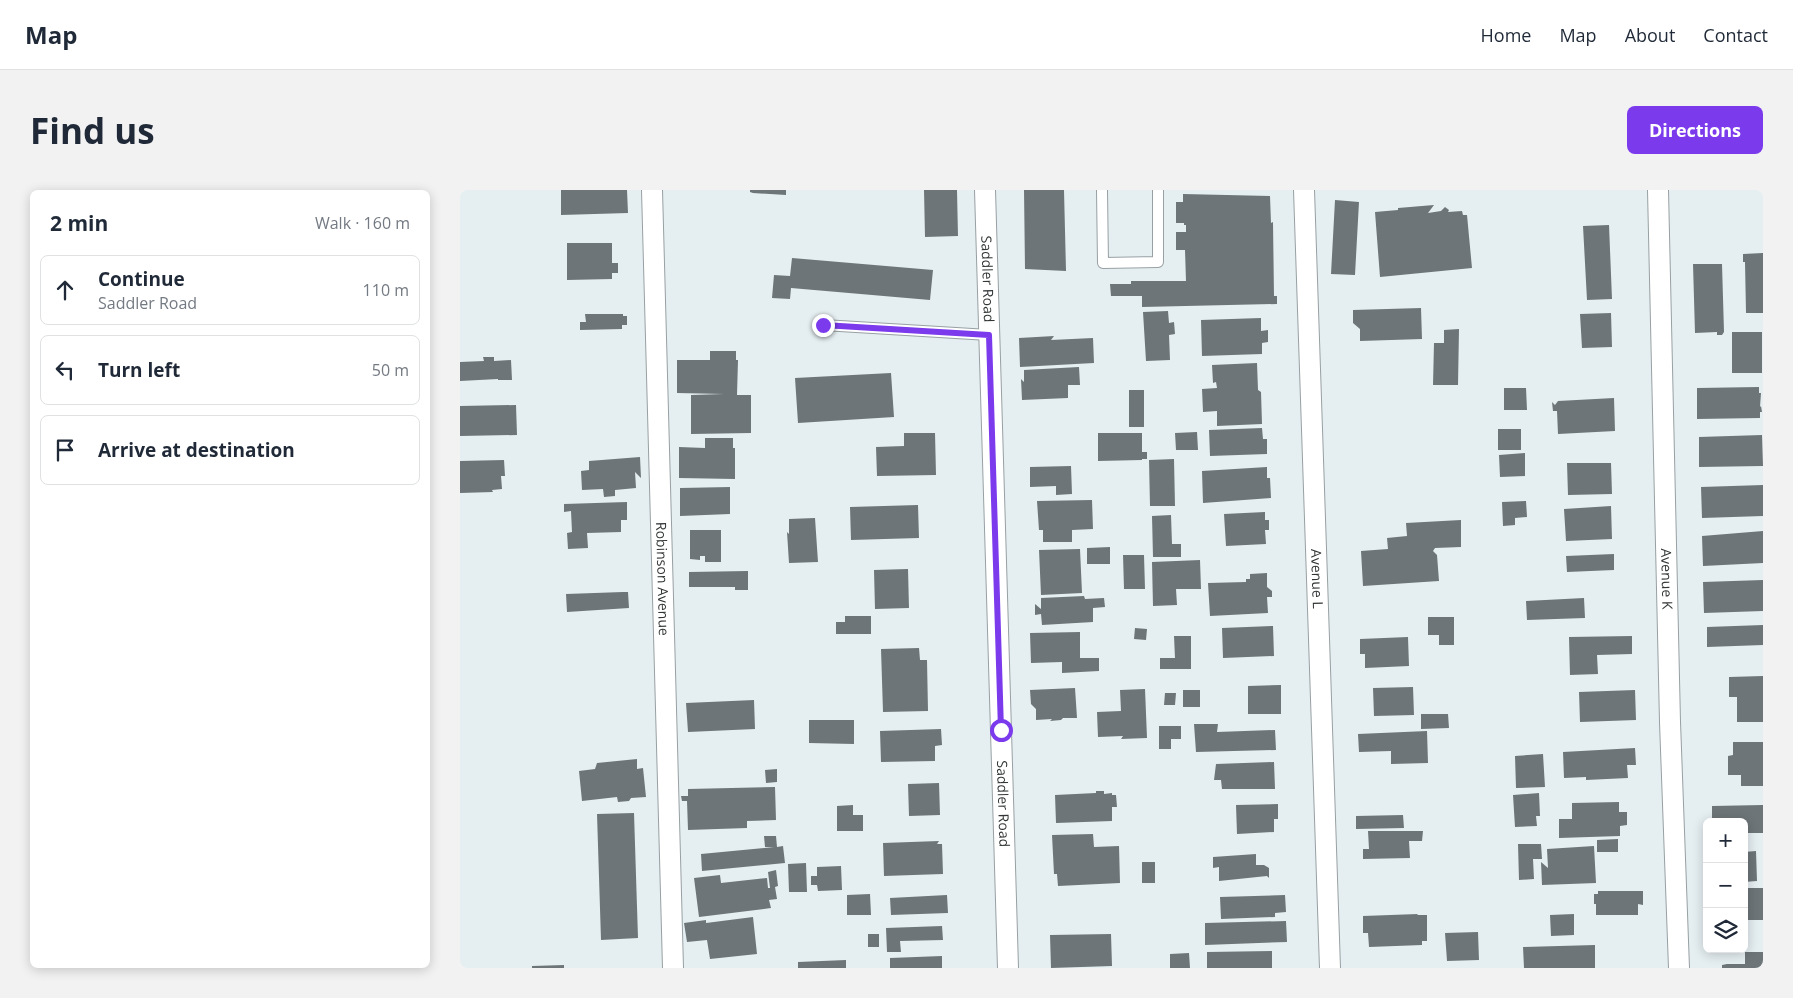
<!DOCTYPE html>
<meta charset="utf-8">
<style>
:root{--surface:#fff;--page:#f2f2f3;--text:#1f2937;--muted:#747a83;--line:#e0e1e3;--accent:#7c3aed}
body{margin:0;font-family:"Open Sans",sans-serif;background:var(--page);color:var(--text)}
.controls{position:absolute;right:15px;bottom:15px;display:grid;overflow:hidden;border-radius:8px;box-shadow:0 2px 12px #0003}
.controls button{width:45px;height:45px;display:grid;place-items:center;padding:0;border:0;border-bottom:1px solid var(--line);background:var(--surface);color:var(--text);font:25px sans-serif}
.stop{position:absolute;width:15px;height:15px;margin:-11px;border:4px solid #7c3aed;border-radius:50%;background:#fff}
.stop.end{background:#7c3aed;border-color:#fff;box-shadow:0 1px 5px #0008}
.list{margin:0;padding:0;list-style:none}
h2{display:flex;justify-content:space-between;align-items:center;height:65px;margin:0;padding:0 20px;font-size:21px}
h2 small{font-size:16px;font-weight:400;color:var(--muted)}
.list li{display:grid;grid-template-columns:32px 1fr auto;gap:15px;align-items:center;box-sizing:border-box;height:70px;margin:0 10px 10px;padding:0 10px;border:1px solid var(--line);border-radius:8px}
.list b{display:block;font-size:19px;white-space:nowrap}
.list p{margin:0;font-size:16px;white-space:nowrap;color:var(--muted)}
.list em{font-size:16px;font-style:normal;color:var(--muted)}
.icon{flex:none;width:28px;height:28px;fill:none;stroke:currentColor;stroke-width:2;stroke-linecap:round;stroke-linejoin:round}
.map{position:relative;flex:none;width:1303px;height:778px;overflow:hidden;border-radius:8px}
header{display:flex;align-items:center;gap:30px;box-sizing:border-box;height:70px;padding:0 25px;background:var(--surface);border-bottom:1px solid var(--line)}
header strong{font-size:24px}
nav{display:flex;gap:28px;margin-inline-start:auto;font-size:18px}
.intro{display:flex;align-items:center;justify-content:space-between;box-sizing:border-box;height:120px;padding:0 30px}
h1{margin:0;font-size:35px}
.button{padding:12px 22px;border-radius:8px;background:var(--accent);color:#fff;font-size:18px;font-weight:700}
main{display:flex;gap:30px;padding:0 30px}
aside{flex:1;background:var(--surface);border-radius:8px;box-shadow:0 2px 12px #0003}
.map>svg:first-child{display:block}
.building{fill:#6d7578}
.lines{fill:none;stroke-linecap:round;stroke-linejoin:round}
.service-casing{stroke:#98a0a3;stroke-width:12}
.minor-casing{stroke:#98a0a3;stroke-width:22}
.service{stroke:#fff;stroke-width:10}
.minor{stroke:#fff;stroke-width:20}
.route{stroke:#7c3aed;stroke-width:6}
.labels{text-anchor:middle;stroke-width:5;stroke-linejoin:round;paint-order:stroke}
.street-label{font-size:14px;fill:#323536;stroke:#fff}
</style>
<header>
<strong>Map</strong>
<nav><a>Home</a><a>Map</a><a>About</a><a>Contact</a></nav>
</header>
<div class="intro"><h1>Find us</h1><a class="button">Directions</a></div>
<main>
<aside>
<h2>2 min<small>Walk · 160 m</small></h2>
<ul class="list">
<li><svg class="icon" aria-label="ahead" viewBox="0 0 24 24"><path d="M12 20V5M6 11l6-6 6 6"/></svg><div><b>Continue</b><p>Saddler Road</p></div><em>110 m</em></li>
<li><svg class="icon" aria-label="left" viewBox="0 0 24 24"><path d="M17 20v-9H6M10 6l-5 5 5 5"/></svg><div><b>Turn left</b></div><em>50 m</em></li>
<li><svg class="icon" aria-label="arrive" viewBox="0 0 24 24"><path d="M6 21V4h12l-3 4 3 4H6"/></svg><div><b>Arrive at destination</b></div></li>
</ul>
</aside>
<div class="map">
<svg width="1303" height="778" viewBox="0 0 1303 778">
<rect width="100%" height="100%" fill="#e5eef1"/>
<path class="building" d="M101 0H167L168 23 101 25Z
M290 0H326V5L293 3 290 2Z
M464 0H497L498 46 465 47Z
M564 0H604L606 81 565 79Z
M723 4 810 6 811 33 813 32 814 106H817V114L682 117V106H651L650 94H671V91H726L725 60H716V42H726V35H724V33H716V12H723Z
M875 10 899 12 895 85 871 84Z
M974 15 968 23 981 21 985 17 989 20 988 22 1002 21 1003 25H1007L1012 78 920 87 915 22 938 20V18Z
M1149 35 1152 109 1127 110 1123 36Z
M107 53H152V73H158V83H152V89L107 90Z
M1303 63V123H1286L1285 72H1283V64Z
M332 68 473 80 470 110 331 98 330 109 312 108 314 85 330 86Z
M1233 74H1262L1264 142 1262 145H1257V142L1235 143Z
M961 118 962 149 900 151V139L893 133V120Z
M708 121 709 133 714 132 715 144 709 145 710 170 686 171 683 122Z
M1151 123 1152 157 1122 158 1120 124Z
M125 124H163V126H167V135H162V139L120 140V132H126Z
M801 128V141L808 140V152L802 153V164L742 166 741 130Z
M999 139 998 195H973L974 153H984V140Z
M1272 142H1302V183H1272Z
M594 146 591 150 633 148 634 173 560 177 559 148Z
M250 161H276V170H278L277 205H291V243L231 244V205L264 204 217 203V170H250Z
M23 167H34V171L51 170 52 190H38V189L0 191V172L24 171Z
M797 173 798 200 801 202 802 234 757 236V221L743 222 742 199 757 198 756 192 753 193 752 175Z
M619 177 620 195H608V208L562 210 561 189 564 192V180Z
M431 183 434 227 338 233 335 188Z
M1299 197V203H1301L1300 217 1301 216 1302 222H1300V228L1237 229V198Z
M1044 198H1066L1067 220H1044Z
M669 200H684V237H669Z
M1154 208 1155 241 1098 244 1097 221H1093L1092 212 1095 215 1098 211Z
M56 215 57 245 0 246V216Z
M802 238 803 249H807V264L750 266 749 240Z
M1038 239H1061V260H1038Z
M737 242 738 260H716L715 243Z
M444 243H475L476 285 417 286 416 257 444 256Z
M638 243H682V262H687V269H682V270L638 271Z
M1302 245 1303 276 1239 277V247Z
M245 248H273V258H275V289L219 288V257L245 258Z
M1065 263V286L1040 287 1039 265Z
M180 267 181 288 175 282 176 298 155 300V306L144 307 143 299 122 300 121 281 129 280V271Z
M714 269 715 316H690L689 270Z
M44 270 45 286H41L42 299 32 300 33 302 0 303V271Z
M1107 273H1151L1152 304 1108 305Z
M611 276 612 304 596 305V296L570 297V277Z
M807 277V288H810L811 308 743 313 742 281Z
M1303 295V326L1242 328 1241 297Z
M270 297V324L220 326V298Z
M632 310 633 339 612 340V352H583V340H579L577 311Z
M1066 311 1067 327 1055 328V335L1043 336 1042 312Z
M167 312V330H161V342L127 343 128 358 108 359 107 343 112 342 111 321 104 322V314Z
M458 315 459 348 391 350 390 317Z
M1151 316 1152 349 1106 351 1104 319Z
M805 322V330H809V340H805L806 354 766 356 764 324Z
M711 325 712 354H721V367H693L692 326Z
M355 328 358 372 329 373 327 342 329 344V329Z
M1001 330V357L975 358 973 361 977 365 979 391 903 396 901 361 928 359 927 348 947 346 946 333Z
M230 340H261V372H245V366H240V370L230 369Z
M1303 341V373L1243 376 1242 346Z
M650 357V374H627V358Z
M620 359 622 403 581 405 579 360Z
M1154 364V380L1107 382 1106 366Z
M663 365H684L685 399H664Z
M740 370 741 399H716L717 415 693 416 692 372Z
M448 379 449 418 415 419 414 380Z
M288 381V400H275V397H229V382Z
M807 383V397L812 401V407H807L808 423 750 426 748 393 786 392V389H790V384Z
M1303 390V421L1244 423 1243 392Z
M163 402H168L169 418 107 422 106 404Z
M624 406 625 409 644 408 645 417 633 418V432L582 435 581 424 575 425V414L581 419V408Z
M1124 408 1125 428 1067 430 1066 411Z
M385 426H411V444H376V432H385Z
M968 427H994V455H979V445H968Z
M1303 435V455L1247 457V437Z
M813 436 814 466 763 468 762 438Z
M675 438 687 439 686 450 674 449Z
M620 442V468H639V481L602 483V472L571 473 570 443Z
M714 446H731V479H700V468H715Z
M1172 446V464L1137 465 1138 484 1110 485 1109 447Z
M948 447 949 476 905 478V464H900V449Z
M459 458 460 470H467L468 521 423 522 421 459Z
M1303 486V532H1277V507H1269V487Z
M821 495V524H788V496Z
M953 497 954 525 914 526 913 498Z
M615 498 617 528H603L601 530 590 531 592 529 576 530V519L571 514 570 500Z
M685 499 687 548 661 549 663 546 638 547 637 522 661 521 660 500Z
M723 500H740V517H723Z
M1175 500 1176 530 1120 532 1119 502Z
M705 503H716L715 515H704Z
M294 510 295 539 228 542 226 513Z
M961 524H988L989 538 961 539Z
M349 530H394V554L349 553Z
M734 534H758L757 542 815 540 816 560 736 562Z
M699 536H721V549H711V559H699Z
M481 539 482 555 475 556V571L421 572 420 541Z
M967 541 968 573 931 574V561L899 562 898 544Z
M1273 552H1303V596H1281V585H1268V566L1273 565Z
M1175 558 1176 575H1167L1168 588 1126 590V587L1104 588 1103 562Z
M1083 564 1085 597 1056 598 1055 566Z
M177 569V579L183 578 186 607 171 608 169 611 158 612 157 607 122 611 119 581 135 579 137 573Z
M814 572 815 599H762L761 590H754L756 574Z
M317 579V592L306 593 305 580Z
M479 593 480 625 449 626 448 594Z
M315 597 316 630 287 631V638L228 640 227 611H222L221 606H228V599Z
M636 601H644V604L652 603V605H656L657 617H652V631L596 633 595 605 636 603Z
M1079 603 1080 626H1076L1077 636 1055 637 1053 605Z
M1159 612V622H1167V635L1160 636V646L1099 648V629H1112V613Z
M818 614V629H814V642L777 644 776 615Z
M393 615V625H403V641H377V616Z
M1303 615V643H1284V632L1252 631V616Z
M174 623 178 748 141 750 137 624Z
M943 625 944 638 896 639V626Z
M908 641H963L962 651H949L950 668 903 669V659H909Z
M633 644 634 657 659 656 660 693 598 696 597 684H594L592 645Z
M304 646H316L317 657 323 656 325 673 242 681 241 664 314 657H305Z
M1158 649V662H1137V650Z
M479 651 477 654H482L483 684 424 686 423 653Z
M1058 654H1081L1082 669H1073L1074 689 1059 690Z
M1134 656 1136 693 1082 695 1081 672 1088 678 1087 659Z
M1296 661 1297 691 1284 692V662Z
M796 664V675H804L809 678V688L807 686 759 691V677L753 678V667Z
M682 672H695V693H682Z
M346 673 347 702H329L328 674Z
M381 676 382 700 358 701 357 695H351V686H357V677Z
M316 680 318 696 315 697 317 709 309 710 311 718 239 727 234 688 260 685 261 693 307 688 308 698H310L308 682Z
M1284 698H1303V730H1284Z
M1138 701H1183V715L1178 714V725H1136V714H1134V704H1138Z
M410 704 411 725H387V705Z
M487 705 488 723 431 725 430 708Z
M825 705 826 722 815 723V727L761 729 760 707Z
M958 724 957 725H967V751H962V755L909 757 908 743H903V726Z
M1114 724V745L1091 746 1090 725Z
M293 727 297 764 250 769 247 750 227 752 224 733 246 730V733Z
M826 731 827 752 745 755V733Z
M482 736 483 750 440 751 441 762H427L426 738Z
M1018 742 1019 770 987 771 985 743Z
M408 744H419V757H408Z
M651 744 652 776 591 778 590 745Z
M1135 755V778H1064L1063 757Z
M812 761V778H747V762Z
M1285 762H1303V778H1262V775L1267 774H1285Z
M729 763 730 778H710V764Z
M482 766V778H430V768Z
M386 770V778H338V772Z
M104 775V778H72V776Z"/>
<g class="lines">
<g class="service-casing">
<path id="service" d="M642 0 643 73 698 72V0
M363 135 529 145"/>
</g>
<g class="minor-casing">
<g id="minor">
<path id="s1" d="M192 0 213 778"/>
<path id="s2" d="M525 0 548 778"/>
<path id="s3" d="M844 0 870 778"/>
<path id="s4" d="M1198 0 1210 532 1219 778"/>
</g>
</g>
<use href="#service" class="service"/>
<use href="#minor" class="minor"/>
</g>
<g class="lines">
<path class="route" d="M363 135 529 145 541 540"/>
</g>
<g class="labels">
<g class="street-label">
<text dy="5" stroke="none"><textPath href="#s2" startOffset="89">Saddler Road</textPath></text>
<text dy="5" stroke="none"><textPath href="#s1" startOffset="389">Robinson Avenue</textPath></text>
<text dy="5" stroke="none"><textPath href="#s3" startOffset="389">Avenue L</textPath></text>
<text dy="5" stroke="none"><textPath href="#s4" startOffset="389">Avenue K</textPath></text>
<text dy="5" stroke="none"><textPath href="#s2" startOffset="614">Saddler Road</textPath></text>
</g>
</g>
</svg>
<div class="controls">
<button>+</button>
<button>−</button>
<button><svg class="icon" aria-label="layers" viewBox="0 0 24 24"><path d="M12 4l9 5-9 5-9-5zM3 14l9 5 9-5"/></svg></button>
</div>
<div class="stop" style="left:541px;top:540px"></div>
<div class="stop end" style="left:363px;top:135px"></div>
</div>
</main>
